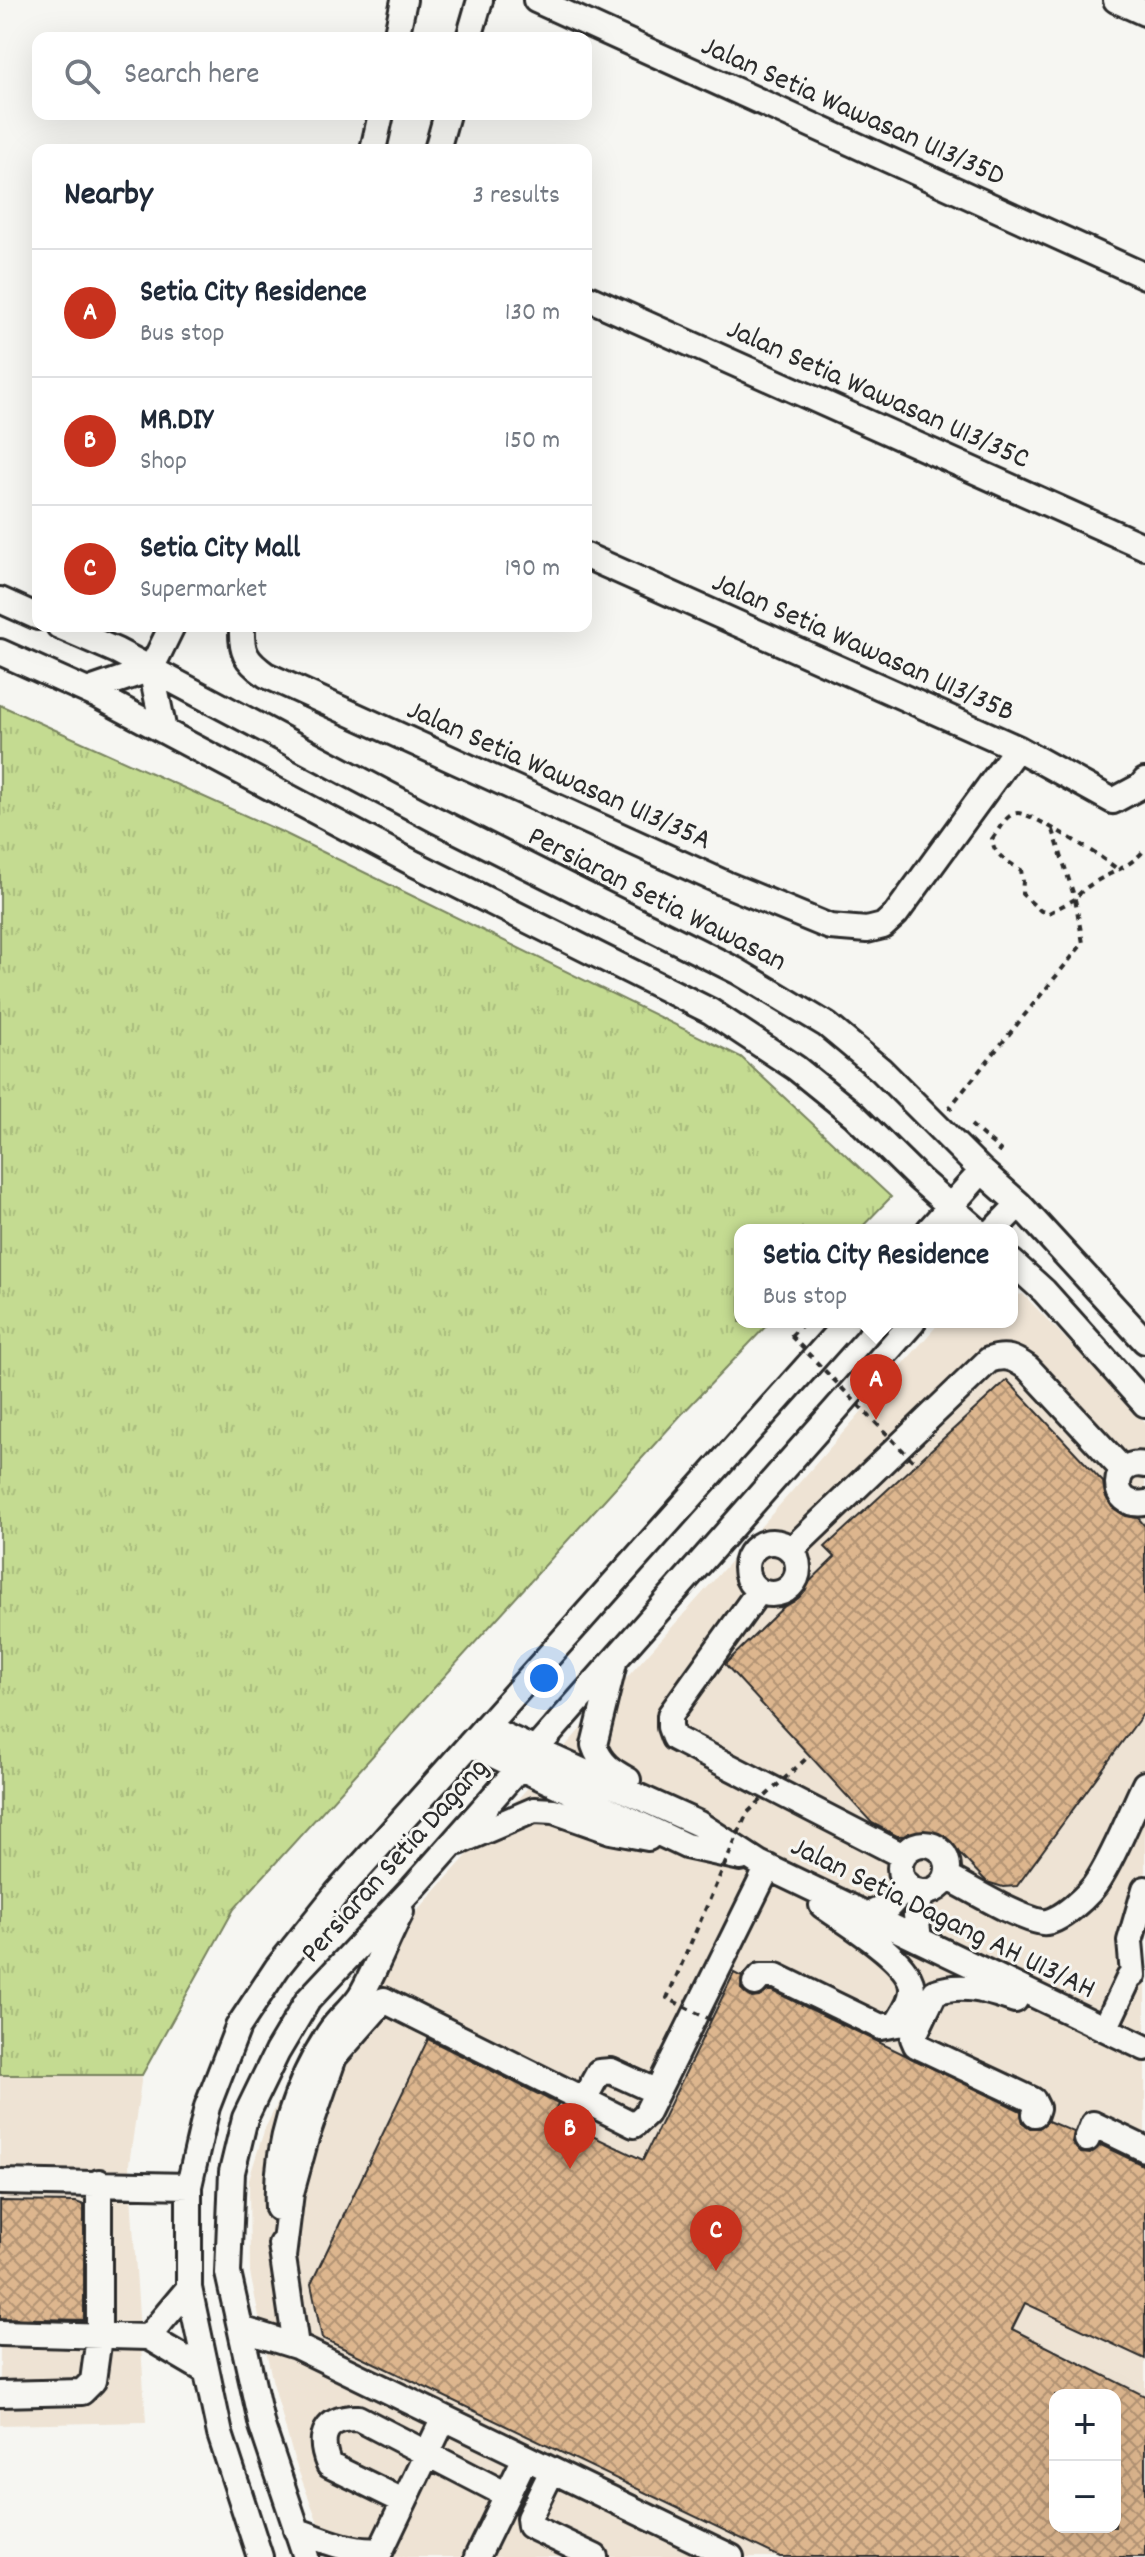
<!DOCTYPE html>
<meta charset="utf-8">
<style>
:root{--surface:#fff;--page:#f2f2f3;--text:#1f2937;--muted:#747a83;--line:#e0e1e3;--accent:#c8321e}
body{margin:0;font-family:Dekko,sans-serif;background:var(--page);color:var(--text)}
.controls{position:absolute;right:24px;bottom:24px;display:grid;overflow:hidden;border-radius:16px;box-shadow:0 8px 32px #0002}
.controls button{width:72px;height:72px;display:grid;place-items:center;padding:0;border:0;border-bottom:2px solid var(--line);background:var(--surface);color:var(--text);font:40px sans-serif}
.you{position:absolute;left:544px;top:1678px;width:28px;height:28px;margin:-20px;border:6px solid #fff;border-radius:50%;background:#1a73e8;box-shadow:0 0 0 12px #1a73e833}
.badge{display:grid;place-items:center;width:52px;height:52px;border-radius:50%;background:var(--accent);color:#fff;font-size:26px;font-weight:700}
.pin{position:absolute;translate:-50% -66px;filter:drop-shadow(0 2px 4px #0008)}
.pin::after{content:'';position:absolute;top:42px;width:28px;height:24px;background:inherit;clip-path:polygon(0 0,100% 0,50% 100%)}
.popup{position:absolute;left:734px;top:1224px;width:284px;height:104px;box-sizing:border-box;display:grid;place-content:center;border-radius:16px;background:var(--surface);filter:drop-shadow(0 2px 6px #0005);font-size:26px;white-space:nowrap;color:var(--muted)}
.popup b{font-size:30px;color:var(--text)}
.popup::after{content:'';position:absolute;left:50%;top:100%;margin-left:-16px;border:16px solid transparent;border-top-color:var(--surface)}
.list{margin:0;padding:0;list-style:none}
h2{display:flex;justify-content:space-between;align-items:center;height:104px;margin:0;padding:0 32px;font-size:34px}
h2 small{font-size:26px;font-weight:400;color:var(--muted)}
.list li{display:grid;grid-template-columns:52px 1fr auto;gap:24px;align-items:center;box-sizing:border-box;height:128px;padding:0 32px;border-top:2px solid var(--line)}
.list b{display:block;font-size:30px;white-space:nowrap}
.list p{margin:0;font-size:26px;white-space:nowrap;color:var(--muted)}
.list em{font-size:26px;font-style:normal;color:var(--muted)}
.icon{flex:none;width:44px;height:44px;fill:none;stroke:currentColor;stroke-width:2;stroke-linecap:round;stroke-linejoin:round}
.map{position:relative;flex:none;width:1145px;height:2557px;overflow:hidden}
.search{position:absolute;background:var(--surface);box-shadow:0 8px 32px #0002;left:32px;top:32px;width:560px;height:88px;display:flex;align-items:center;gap:20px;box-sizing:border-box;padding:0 28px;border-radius:16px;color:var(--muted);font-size:30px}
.panel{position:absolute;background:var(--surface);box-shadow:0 8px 32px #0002;left:32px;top:144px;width:560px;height:488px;border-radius:16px}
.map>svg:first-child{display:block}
.built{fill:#eee3d4;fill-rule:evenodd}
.grass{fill:url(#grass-tufts);stroke:#78835e;stroke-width:2}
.building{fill:url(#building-cross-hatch);stroke:#2b2b2b;stroke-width:2;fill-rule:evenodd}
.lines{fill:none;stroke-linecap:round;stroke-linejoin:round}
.minor-casing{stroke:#2b2b2b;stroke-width:30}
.path{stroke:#2b2b2b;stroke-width:4;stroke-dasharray:6 6;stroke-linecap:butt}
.minor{stroke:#f6f6f2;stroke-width:24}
.path-bridge{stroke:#2b2b2b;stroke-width:4;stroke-dasharray:6 6;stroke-linecap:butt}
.labels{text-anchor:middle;stroke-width:6;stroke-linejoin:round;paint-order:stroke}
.street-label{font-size:30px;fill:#2b2b2b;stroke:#f6f6f2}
</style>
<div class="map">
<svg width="1145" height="2557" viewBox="0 0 1145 2557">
<defs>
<pattern id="grass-tufts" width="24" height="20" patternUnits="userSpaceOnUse" patternTransform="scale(2)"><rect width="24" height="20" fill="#c4db91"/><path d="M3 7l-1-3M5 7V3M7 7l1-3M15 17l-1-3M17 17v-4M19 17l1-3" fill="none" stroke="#a9bc7d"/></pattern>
<pattern id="building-cross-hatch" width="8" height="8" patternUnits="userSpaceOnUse" patternTransform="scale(2)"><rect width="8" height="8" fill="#ddb68e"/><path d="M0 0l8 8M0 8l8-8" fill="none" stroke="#b39474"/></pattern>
</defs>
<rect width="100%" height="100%" fill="#f6f6f2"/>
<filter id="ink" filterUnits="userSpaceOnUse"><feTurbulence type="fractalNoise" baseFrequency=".0125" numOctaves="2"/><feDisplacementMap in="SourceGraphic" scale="16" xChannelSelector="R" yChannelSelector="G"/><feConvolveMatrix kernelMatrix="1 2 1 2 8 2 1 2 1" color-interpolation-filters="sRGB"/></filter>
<g filter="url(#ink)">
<path class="built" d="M1023 1294 1145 1422V2557H331L294 2459 272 2379 250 2273 249 2179 265 2128 322 2017 700 1596 940 1322H1012V1296ZM1055 2395H1115V2527H1055Z
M0 2075H142L129 2164 146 2422 0 2425Z"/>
<path class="grass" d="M0 705 282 832 741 1057 891 1197 859 1230H740V1322H770L681 1415 234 1909 142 2075H0Z"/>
<path class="building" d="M1007 1380 1103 1482 1105 1495 1112 1507 1126 1516 1138 1518 1145 1526V1711L1017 1886 1003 1887 987 1882 942 1835 897 1836 872 1823 725 1664 835 1557 825 1547Z
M734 1973 742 1977 741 1989 752 1998 759 1997 768 1991H773L1021 2111 1023 2123 1030 2128H1039L1048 2121 1074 2132 1072 2142 1081 2153 1090 2154 1101 2145 1145 2166V2359L1025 2303 1012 2329 1145 2396V2557H780L322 2338 311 2284 428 2039 558 2104 552 2117 643 2160ZM1055 2395H1115V2527H1055Z
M0 2201 76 2202 84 2205V2320L0 2318Z"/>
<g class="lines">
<g class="minor-casing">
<path id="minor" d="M536 0 1145 276
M1116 0 1145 13
M396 38 404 0
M469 38 480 0
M373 150 381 114
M437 150 447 114
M586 297 1145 547
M586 556 1017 748 1113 801 1141 786 1145 781
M0 600 38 617
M59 626 117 651 436 820 737 971 827 1025 881 1070 982 1171 1019 1204 1145 1341
M242 626C241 652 245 660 266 675L726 884 830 927 867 930 883 926 896 914 1017 748
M0 652 96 695 415 864 710 1011 796 1068 854 1115 919 1179 977 1230
M87 691 151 669
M164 731 151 669 172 626
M929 1230 982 1171
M994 1230 1019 1204
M1012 1262 1044 1291 1145 1404
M1145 1465C1110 1458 1108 1509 1145 1503
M746 1568a26 26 0 1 1 52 0a26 26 0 1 1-52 0Z
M791 1550 989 1360C1006 1354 1014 1358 1028 1368L1123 1470
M759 1591 670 1715V1727L674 1738 903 1856
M614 1663 594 1745C600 1764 612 1771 628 1780
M485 1727 699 1824 759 1863 1145 2048
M470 1744 686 1846 741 1858
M459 1842 534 1810 554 1811 611 1831 648 1838
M900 1868a24 24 0 1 1 48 0a24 24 0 1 1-48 0Z
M947 1877C973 1890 1015 1917 1042 1922 1058 1925 1091 1893 1099 1879 1117 1850 1130 1815 1145 1784
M868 1915 890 1905 908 1885
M919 1939 916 1915 922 1892
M755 1983 761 1976H776L881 2027 897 2024C903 2014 912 2002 912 1990 913 1961 844 1921 822 1905
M1015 2000C989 1991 963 1982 935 1992L913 2038 916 2045 922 2048 1033 2100 1037 2108 1035 2114
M1105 2029 1129 1978 1133 1975 1130 1941 1145 1889
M584 2099 599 2072 611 2071 657 2092
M1087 2139 1093 2124 1145 2149
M0 2182 189 2186
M278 2208C275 2147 296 2083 329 2033 338 2019 352 2009 361 1995 376 1969 387 1939 401 1912
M281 2244 296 2346
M283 2257 291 2193 306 2138 334 2057 384 2000 634 2125 646 2114 768 1867
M241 2329 296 2346 731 2557
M0 2333 148 2337 206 2371
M148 2337 189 2288
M0 2394 82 2392 93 2381 99 2337V2182
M552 2471 529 2518 530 2526 595 2557
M403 2501 329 2465C317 2436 325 2417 358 2418L507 2495
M296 2530C323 2540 351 2553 381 2550L444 2418
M260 2557 220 2434 189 2288V2186L207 2107 238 2027 277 1968 337 1893 847 1322
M306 2557 262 2426 228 2273 232 2172 245 2118 277 2052 308 2000 413 1888 913 1322
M477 2557 525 2458"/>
</g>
<path class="path" d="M1053 830 1075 899 1049 913 1041 911 1022 894 1023 881 1021 870C1007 861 994 856 992 839 999 830 1006 813 1018 813 1032 813 1106 859 1117 869
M953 1109 950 1107 1083 943 1075 899C1093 875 1127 873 1145 849
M971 1125 1000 1150 997 1154
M791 1336 805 1322"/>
<use href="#minor" class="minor"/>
<path class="path-bridge" d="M791 1336 917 1465
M711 2020 667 1998 747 1813 809 1756"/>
</g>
</g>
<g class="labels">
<g class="street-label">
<text transform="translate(854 109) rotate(24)" y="10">Jalan Setia Wawasan U13/35D</text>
<text transform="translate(879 392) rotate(24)" y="10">Jalan Setia Wawasan U13/35C</text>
<text transform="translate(864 645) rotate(24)" y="10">Jalan Setia Wawasan U13/35B</text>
<text transform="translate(560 773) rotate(24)" y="10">Jalan Setia Wawasan U13/35A</text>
<text transform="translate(658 897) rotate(27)" y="10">Persiaran Setia Wawasan</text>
<text transform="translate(393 1859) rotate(-48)" y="10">Persiaran Setia Dagang</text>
<text transform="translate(944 1916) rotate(26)" y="10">Jalan Setia Dagang AH U13/AH</text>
</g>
</g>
</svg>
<div class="controls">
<button>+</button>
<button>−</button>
</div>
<div class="you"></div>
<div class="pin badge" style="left:876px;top:1420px">A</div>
<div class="popup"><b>Setia City Residence</b>Bus stop</div>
<div class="pin badge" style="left:570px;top:2169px">B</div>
<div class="pin badge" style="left:716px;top:2271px">C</div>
<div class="search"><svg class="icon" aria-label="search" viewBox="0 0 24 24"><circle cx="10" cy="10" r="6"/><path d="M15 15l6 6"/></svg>Search here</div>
<section class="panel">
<h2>Nearby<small>3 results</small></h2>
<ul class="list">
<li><span class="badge">A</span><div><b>Setia City Residence</b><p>Bus stop</p></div><em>130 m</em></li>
<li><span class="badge">B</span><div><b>MR.DIY</b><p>Shop</p></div><em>150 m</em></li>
<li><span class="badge">C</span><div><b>Setia City Mall</b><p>Supermarket</p></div><em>190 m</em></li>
</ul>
</section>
</div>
